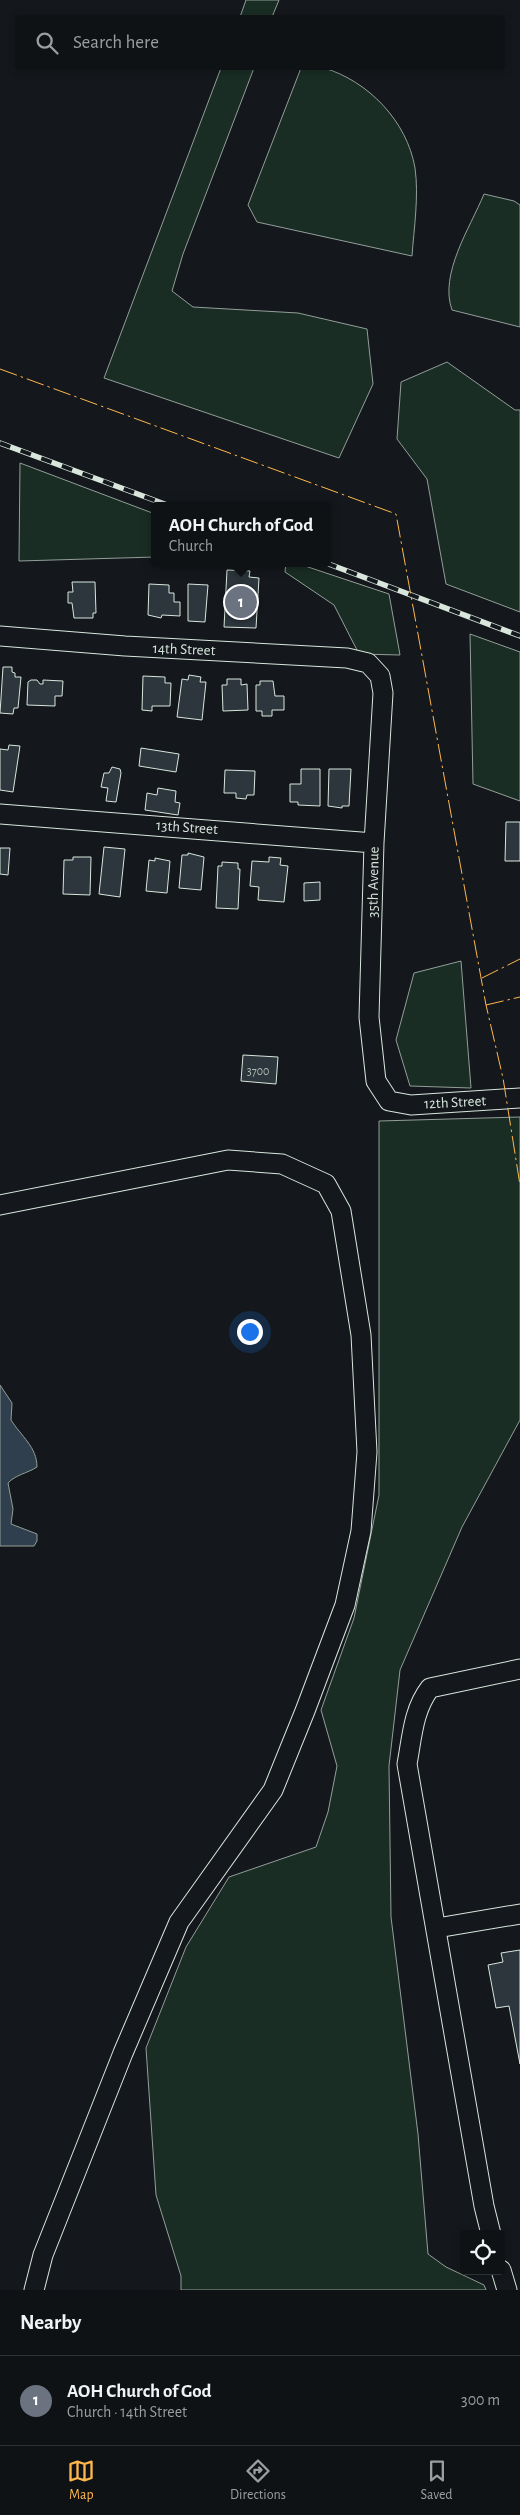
<!DOCTYPE html>
<meta charset="utf-8">
<style>
:root{--surface:#0f1215;--page:#1d2022;--text:#f1f3f6;--muted:#9b9ea0;--line:#2f3234;--accent:#ffb74d}
body{margin:0;font-family:"Alegreya Sans",sans-serif;background:var(--page);color:var(--text)}
.controls{position:absolute;right:15px;bottom:15px;display:grid;overflow:hidden;border-radius:5px;box-shadow:0 2px 8px #0003}
.controls button{width:45px;height:45px;display:grid;place-items:center;padding:0;border:0;border-bottom:1px solid var(--line);background:var(--surface);color:var(--text);font:25px sans-serif}
.you{position:absolute;left:249px;top:1331px;width:18px;height:18px;margin:-12px;border:4px solid #fff;border-radius:50%;background:#1a73e8;box-shadow:0 0 0 8px #1a73e833}
.badge{display:grid;place-items:center;width:32px;height:32px;border-radius:50%;background:var(--accent);color:#fff;font-size:16px;font-weight:700}
.pin{position:absolute;translate:-50% -50%;border:2px solid #fff;box-shadow:0 1px 5px #0006}
.popup{position:absolute;left:151px;top:502px;width:180px;height:65px;box-sizing:border-box;display:grid;place-content:center;border-radius:5px;background:var(--surface);filter:drop-shadow(0 1px 4px #0005);font-size:16px;white-space:nowrap;color:var(--muted)}
.popup b{font-size:19px;color:var(--text)}
.popup::after{content:'';position:absolute;left:50%;top:100%;margin-left:-10px;border:10px solid transparent;border-top-color:var(--surface)}
.list{margin:0;padding:0;list-style:none}
h2{display:flex;justify-content:space-between;align-items:center;height:65px;margin:0;padding:0 20px;font-size:21px}
h2 small{font-size:16px;font-weight:400;color:var(--muted)}
.list li{display:grid;grid-template-columns:32px 1fr auto;gap:15px;align-items:center;box-sizing:border-box;height:90px;padding:0 20px;border-top:1px solid var(--line)}
.list b{display:block;font-size:19px;white-space:nowrap}
.list p{margin:0;font-size:16px;white-space:nowrap;color:var(--muted)}
.list em{font-size:16px;font-style:normal;color:var(--muted)}
.icon{flex:none;width:28px;height:28px;fill:none;stroke:currentColor;stroke-width:2;stroke-linecap:round;stroke-linejoin:round}
.map{position:relative;flex:none;width:520px;height:2290px;overflow:hidden}
.search{position:absolute;background:var(--surface);box-shadow:0 2px 8px #0003;left:15px;right:15px;top:15px;height:55px;display:flex;align-items:center;gap:12px;box-sizing:border-box;padding:0 18px;border-radius:5px;color:var(--muted);font-size:19px}
.sheet{height:155px;background:var(--surface)}
nav{display:flex;justify-content:space-around;align-items:center;box-sizing:border-box;height:70px;border-top:1px solid var(--line);background:var(--surface);font-size:14px;color:var(--muted)}
nav a{display:grid;justify-items:center;gap:2px}
nav .on{color:var(--accent)}
.map>svg:first-child{display:block}
.green{fill:#1a2d24;stroke:#939e99}
.water{fill:#2f3f4d;stroke:#939e99}
.building{fill:#2c363c;stroke:#d8e6dc}
.lines{fill:none;stroke-linecap:round;stroke-linejoin:round}
.minor-casing{stroke:#d8e6dc;stroke-width:21}
.minor{stroke:#14181c;stroke-width:19}
.rail-casing{stroke:#d8e6dc;stroke-width:5.5}
.rail{stroke:#14181c;stroke-width:4;stroke-dasharray:11;stroke-linecap:butt}
.power{stroke:#ffb74d;stroke-width:1;stroke-dasharray:18 4 2.5 4;stroke-linecap:butt}
.labels{text-anchor:middle;stroke-width:4;stroke-linejoin:round;paint-order:stroke}
.number-label{font-size:12px;fill:#adbab4}
.street-label{font-size:15px;fill:#d8e6dc;stroke:#14181c}
</style>
<div class="map">
<svg width="520" height="2290" viewBox="0 0 520 2290">
<rect width="100%" height="100%" fill="#14181c"/>
<path class="green" d="M246 0H279L272 17H240Z
M221 68H254L183 254 172 291 193 307 298 313 367 329 373 384 339 458 104 378Z
M301 68C308 68 317 66 324 68 368 81 407 121 415 168 419 196 414 228 412 256L257 222 248 205Z
M484 194 514 201 520 205V327L452 310C439 274 470 228 484 194Z
M447 362 515 410H520V612L446 584 427 479 397 439 401 382Z
M20 463 155 514V557L19 561Z
M286 563H296L389 594 400 655 359 654 334 605 285 572Z
M470 634 520 652V801L473 784Z
M461 961 471 1088 410 1086 396 1040 414 973Z
M520 1117V1420L462 1527 400 1670 389 1766 391 1917 418 2134 428 2254 446 2267 484 2285 486 2290H181V2276L156 2195 146 2048 186 1947 229 1877 316 1847 328 1812 337 1766 321 1710 354 1618 379 1495V1121Z"/>
<path class="water" d="M0 1385 12 1403 11 1420C21 1436 37 1447 37 1467 28 1473 15 1475 8 1483L13 1509 11 1524 37 1534V1541L34 1546H0Z"/>
<path class="building" d="M227 570 250 571 249 577 259 578 256 628 224 627Z
M72 582H95L96 613H93V618H74L72 603H68V592H73Z
M149 584 169 585V593H174V602H180V616L162 615 161 618 148 615Z
M188 584 208 585 205 622 188 621Z
M3 667H12V672L15 673V677H21L18 708H14L13 714 0 713Z
M189 675 201 677 200 682H206L202 720 177 717 182 679 188 680Z
M143 676 165 677V683H171L170 706H152V711L142 710Z
M227 679H241V685L247 684 248 710 223 711 222 685H227Z
M31 680H37L40 684H43V680L63 681 62 696H55V706L27 705 28 682Z
M260 681H273L275 696H284V710H272V716H262V711H256V685H260Z
M9 745 20 746 13 792 0 790V749L8 750Z
M141 748 179 754 176 772 139 766Z
M112 767 120 769 121 773 116 802 106 801 108 788 101 787 104 773H109Z
M301 769H320V806L298 805V802H290V784H301Z
M329 769H351L349 806H342V808L328 806Z
M225 770 255 771 254 795H247L246 799 236 798V793H224Z
M158 788 176 791 175 802 180 803 178 815 145 810 147 793 157 795Z
M506 822H520V861H505Z
M104 847 125 849 120 897 99 894Z
M0 848H10L8 875 0 874Z
M188 853 204 857 201 890 179 888 182 855H188Z
M73 857H91L90 895 63 894 64 860H73Z
M269 857 281 858 280 865 288 866 284 902 258 900 259 887 250 886 252 861 269 862Z
M155 858 170 861 167 893 146 891 149 860 155 861Z
M222 862 238 863V869H240L238 909 216 908 218 866H222Z
M320 882V900L304 901V883Z
M243 1055 278 1057 276 1084 241 1081Z
M520 1950V2064L509 2006 496 2008 488 1965 503 1962 501 1953Z"/>
<g class="lines">
<g class="minor-casing">
<path id="minor" d="M0 636 125 646 347 658 368 663 380 676 383 693 374 843 369 1017 376 1081 389 1101 411 1105 520 1098
M0 814 374 843
M0 1205 228 1160 282 1164 326 1184 341 1211 361 1335 367 1452 361 1531 345 1605 305 1711 273 1790 179 1922 123 2053 43 2255 34 2290
M437 1928 520 1914
M491 2234 484 2206 407 1764C412 1738 413 1710 430 1688L520 1669
M501 2270 507 2290"/>
</g>
<use href="#minor" class="minor"/>
<g class="rail-casing">
<path id="rail" d="M0 443 170 506
M326 563 520 636"/>
</g>
<use href="#rail" class="rail"/>
<path class="power" d="M0 369 396 514 486 1005 503 1078 520 1185
M482 978 520 959
M486 1005 520 997"/>
</g>
<g class="labels">
<g class="number-label">
<text x="258" y="1075">3700</text>
</g>
<g class="street-label">
<text transform="translate(184 649) rotate(2)" y="5">14th Street</text>
<text transform="translate(187 827) rotate(4)" y="5">13th Street</text>
<text transform="translate(373 882) rotate(-89)" y="5">35th Avenue</text>
<text transform="translate(455 1102) rotate(-3)" y="5">12th Street</text>
</g>
</g>
</svg>
<div class="controls">
<button><svg class="icon" aria-label="locate" viewBox="0 0 24 24"><circle cx="12" cy="12" r="6"/><path d="M12 2v4M12 18v4M2 12h4M18 12h4"/></svg></button>
</div>
<div class="you"></div>
<div class="pin badge" style="left:241px;top:602px;background:#6b7280">1</div>
<div class="popup"><b>AOH Church of God</b>Church</div>
<div class="search"><svg class="icon" aria-label="search" viewBox="0 0 24 24"><circle cx="10" cy="10" r="6"/><path d="M15 15l6 6"/></svg>Search here</div>
</div>
<section class="sheet">
<h2>Nearby<small></small></h2>
<ul class="list">
<li><span class="badge" style="background:#6b7280">1</span><div><b>AOH Church of God</b><p>Church · 14th Street</p></div><em>300 m</em></li>
</ul>
</section>
<nav>
<a class="on"><svg class="icon" aria-label="map" viewBox="0 0 24 24"><path d="M3 6l6-2 6 2 6-2v14l-6 2-6-2-6 2zM9 4v14M15 6v14"/></svg>Map</a>
<a><svg class="icon" aria-label="directions" viewBox="0 0 24 24"><path d="M12 3l9 9-9 9-9-9zM9 14v-3h6M13 9l2 2-2 2"/></svg>Directions</a>
<a><svg class="icon" aria-label="saved" viewBox="0 0 24 24"><path d="M7 4h10v16l-5-4-5 4z"/></svg>Saved</a>
</nav>
